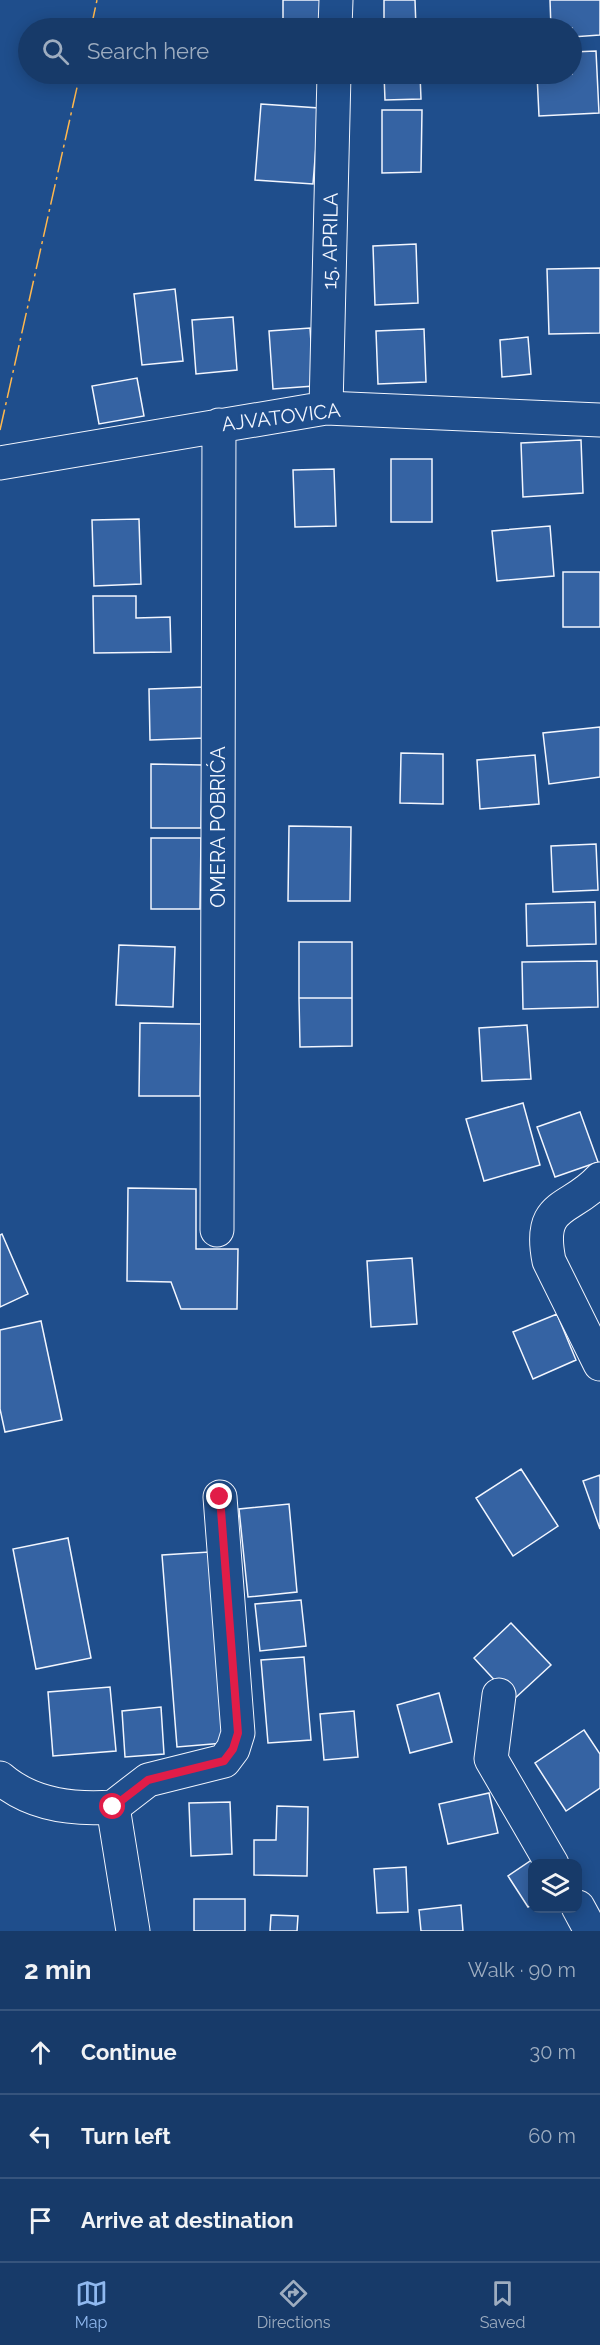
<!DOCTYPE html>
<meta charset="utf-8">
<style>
:root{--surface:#173a69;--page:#244571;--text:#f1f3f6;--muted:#9eadc0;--line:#36547d;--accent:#90b9f0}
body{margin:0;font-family:Raleway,sans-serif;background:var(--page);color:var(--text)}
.controls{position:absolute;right:18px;bottom:18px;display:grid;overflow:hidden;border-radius:12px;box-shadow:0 3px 15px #0003}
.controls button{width:54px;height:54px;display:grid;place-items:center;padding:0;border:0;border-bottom:2px solid var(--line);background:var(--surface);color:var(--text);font:30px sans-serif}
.stop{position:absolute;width:18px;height:18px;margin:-14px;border:4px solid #e11d48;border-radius:50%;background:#fff}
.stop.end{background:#e11d48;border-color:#fff;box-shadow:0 2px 6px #0008}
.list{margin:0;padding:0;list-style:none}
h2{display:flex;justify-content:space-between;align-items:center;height:78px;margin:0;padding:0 24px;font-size:26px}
h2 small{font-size:20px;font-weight:400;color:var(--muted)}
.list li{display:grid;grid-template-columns:39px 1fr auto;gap:18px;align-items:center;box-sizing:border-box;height:84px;padding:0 24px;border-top:2px solid var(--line)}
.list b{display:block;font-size:22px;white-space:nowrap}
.list em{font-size:20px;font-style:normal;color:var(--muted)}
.icon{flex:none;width:33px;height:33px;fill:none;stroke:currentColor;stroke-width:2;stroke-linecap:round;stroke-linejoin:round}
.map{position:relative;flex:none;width:600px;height:1931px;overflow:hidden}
.search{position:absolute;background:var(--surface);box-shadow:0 3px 15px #0003;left:18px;right:18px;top:18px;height:66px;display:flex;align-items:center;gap:15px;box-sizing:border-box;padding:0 21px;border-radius:33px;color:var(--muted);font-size:22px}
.sheet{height:330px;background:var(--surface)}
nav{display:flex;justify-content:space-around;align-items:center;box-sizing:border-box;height:84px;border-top:2px solid var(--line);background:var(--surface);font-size:16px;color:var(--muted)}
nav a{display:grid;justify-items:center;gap:3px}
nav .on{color:var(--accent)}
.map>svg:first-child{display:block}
.building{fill:#3563a3;stroke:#f2f6ff;stroke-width:1.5}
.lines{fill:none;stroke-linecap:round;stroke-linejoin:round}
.minor-casing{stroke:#f2f6ff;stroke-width:35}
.minor{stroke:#1f4e8c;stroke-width:33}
.power{stroke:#ffb74d;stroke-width:1.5;stroke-dasharray:21 4.5 3 4.5;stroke-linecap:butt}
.route{stroke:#e11d48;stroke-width:8}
.labels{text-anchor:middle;stroke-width:4.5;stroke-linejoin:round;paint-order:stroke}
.street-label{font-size:20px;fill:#f2f6ff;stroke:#1f4e8c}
</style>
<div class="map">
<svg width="600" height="1931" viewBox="0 0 600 1931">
<rect width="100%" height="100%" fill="#1f4e8c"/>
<path class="building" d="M283 0H323V28H283Z
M384 0H415L416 28H384Z
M550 0H600V35L572 37V28H551Z
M596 51 599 113 539 116 537 74H572V52Z
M384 74H420L421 99 385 100Z
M261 104 319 108 313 184 255 180Z
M382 110H422L421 172 382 173Z
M416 244 418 303 375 305 373 246Z
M600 268V333L549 334 547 269Z
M175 289 183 361 142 365 134 294Z
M233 317 237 370 196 374 192 320Z
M310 328 314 386 273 389 269 331Z
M424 329 426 382 378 384 376 331Z
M528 337 531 374 502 377 500 340Z
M137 378 144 416 99 424 92 386Z
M581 440 583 493 523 497 521 443Z
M391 459H432V522H391Z
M334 469 336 526 295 527 293 470Z
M139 519 141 584 94 586 92 520Z
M550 526 554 576 497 581 492 531Z
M563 572H600V627H563Z
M93 596H136V618L170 617 171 652 94 653Z
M203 687 205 738 150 740 149 689Z
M600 727V777L549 784 543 733Z
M401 753 443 754V804L400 803Z
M535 755 539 804 480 809 477 760Z
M151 764 202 765 201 828H151Z
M289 826 351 827 350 901H288Z
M151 838H201L200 909H151Z
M596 844 598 890 553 892 551 846Z
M595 902 596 944 527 946 526 904Z
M299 942H352V998H299Z
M119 945 175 947 173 1007 116 1005Z
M597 961 598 1007 523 1009 522 962Z
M299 998H352V1046L300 1047Z
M140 1023 201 1024 200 1096H139Z
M527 1025 531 1079 482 1081 479 1028Z
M523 1103 540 1165 484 1181 466 1119Z
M580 1112 598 1162 555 1177 537 1127Z
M128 1188 196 1189V1249H238L237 1309H181L171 1282 127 1281Z
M2 1234 28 1294 0 1307V1235Z
M412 1258 417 1324 371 1327 367 1261Z
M557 1314 576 1360 533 1379 513 1332Z
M41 1321 62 1420 5 1432 0 1409V1330Z
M521 1469 558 1526 513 1556 476 1498Z
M600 1475V1529L583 1481Z
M289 1504 297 1592 248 1597 239 1509Z
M68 1538 91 1658 36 1669 13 1549Z
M209 1552 224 1743 177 1747 162 1555Z
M301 1600 306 1646 260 1651 255 1604Z
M511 1623 551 1665 513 1700 474 1658Z
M304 1657 311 1740 268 1743 261 1660Z
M110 1687 116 1751 53 1756 48 1692Z
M439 1693 452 1742 410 1753 397 1705Z
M161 1707 164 1754 125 1757 122 1711Z
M354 1711 358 1757 324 1760 320 1714Z
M584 1730 600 1754V1788L566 1811 535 1763Z
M489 1793 498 1833 448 1844 439 1804Z
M230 1802 232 1854 191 1856 189 1803Z
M277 1806 308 1807 307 1876 254 1875V1840H276Z
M539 1855 545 1864H532V1905L528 1907 508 1876Z
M406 1867 408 1912 377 1913 374 1869Z
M194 1899H245V1931H194Z
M461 1905 463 1931H421L419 1910Z
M271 1915 298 1916 297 1931H270Z"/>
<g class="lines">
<g class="minor-casing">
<path id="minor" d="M335 28 336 0
M326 408 334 74
M0 463 326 408 600 420
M600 1179C570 1212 537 1201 549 1261L600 1364
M217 1230 219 425
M499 1695 491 1759 552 1864
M0 1778C31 1805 73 1810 113 1807L133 1931
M113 1807 148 1780 224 1761 233 1749 238 1733 220 1497
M578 1907 591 1931"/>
</g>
<use href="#minor" class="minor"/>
<path class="power" d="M91 28 97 0
M0 430 80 74"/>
</g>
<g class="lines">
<path class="route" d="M113 1807 148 1780 224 1761 233 1749 238 1733 220 1497"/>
</g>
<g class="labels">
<g class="street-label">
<text transform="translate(330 241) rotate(-89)" y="7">15. APRILA</text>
<text transform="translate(281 417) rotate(-7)" y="7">AJVATOVICA</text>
<text transform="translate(218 827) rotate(-90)" y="7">OMERA POBRIĆA</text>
</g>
</g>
</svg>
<div class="controls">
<button><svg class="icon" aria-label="layers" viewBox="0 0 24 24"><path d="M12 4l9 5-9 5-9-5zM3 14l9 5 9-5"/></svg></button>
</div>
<div class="stop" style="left:113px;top:1807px"></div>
<div class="stop end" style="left:220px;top:1497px"></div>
<div class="search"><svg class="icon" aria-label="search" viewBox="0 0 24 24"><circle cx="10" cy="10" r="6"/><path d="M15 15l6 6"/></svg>Search here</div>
</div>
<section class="sheet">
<h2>2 min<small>Walk · 90 m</small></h2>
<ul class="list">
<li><svg class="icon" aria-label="ahead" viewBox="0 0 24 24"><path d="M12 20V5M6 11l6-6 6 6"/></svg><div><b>Continue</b></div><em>30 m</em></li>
<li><svg class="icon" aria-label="left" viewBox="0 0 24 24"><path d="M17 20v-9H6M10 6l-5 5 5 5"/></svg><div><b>Turn left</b></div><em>60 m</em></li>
<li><svg class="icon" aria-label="arrive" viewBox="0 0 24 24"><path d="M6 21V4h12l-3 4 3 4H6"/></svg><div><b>Arrive at destination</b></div></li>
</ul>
</section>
<nav>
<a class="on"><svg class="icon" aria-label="map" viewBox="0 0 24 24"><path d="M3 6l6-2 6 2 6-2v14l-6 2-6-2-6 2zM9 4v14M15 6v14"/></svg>Map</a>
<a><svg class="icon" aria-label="directions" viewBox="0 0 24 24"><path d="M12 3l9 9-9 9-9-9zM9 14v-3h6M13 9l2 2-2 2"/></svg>Directions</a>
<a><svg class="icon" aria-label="saved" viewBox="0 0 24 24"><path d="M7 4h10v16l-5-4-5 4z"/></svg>Saved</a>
</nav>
